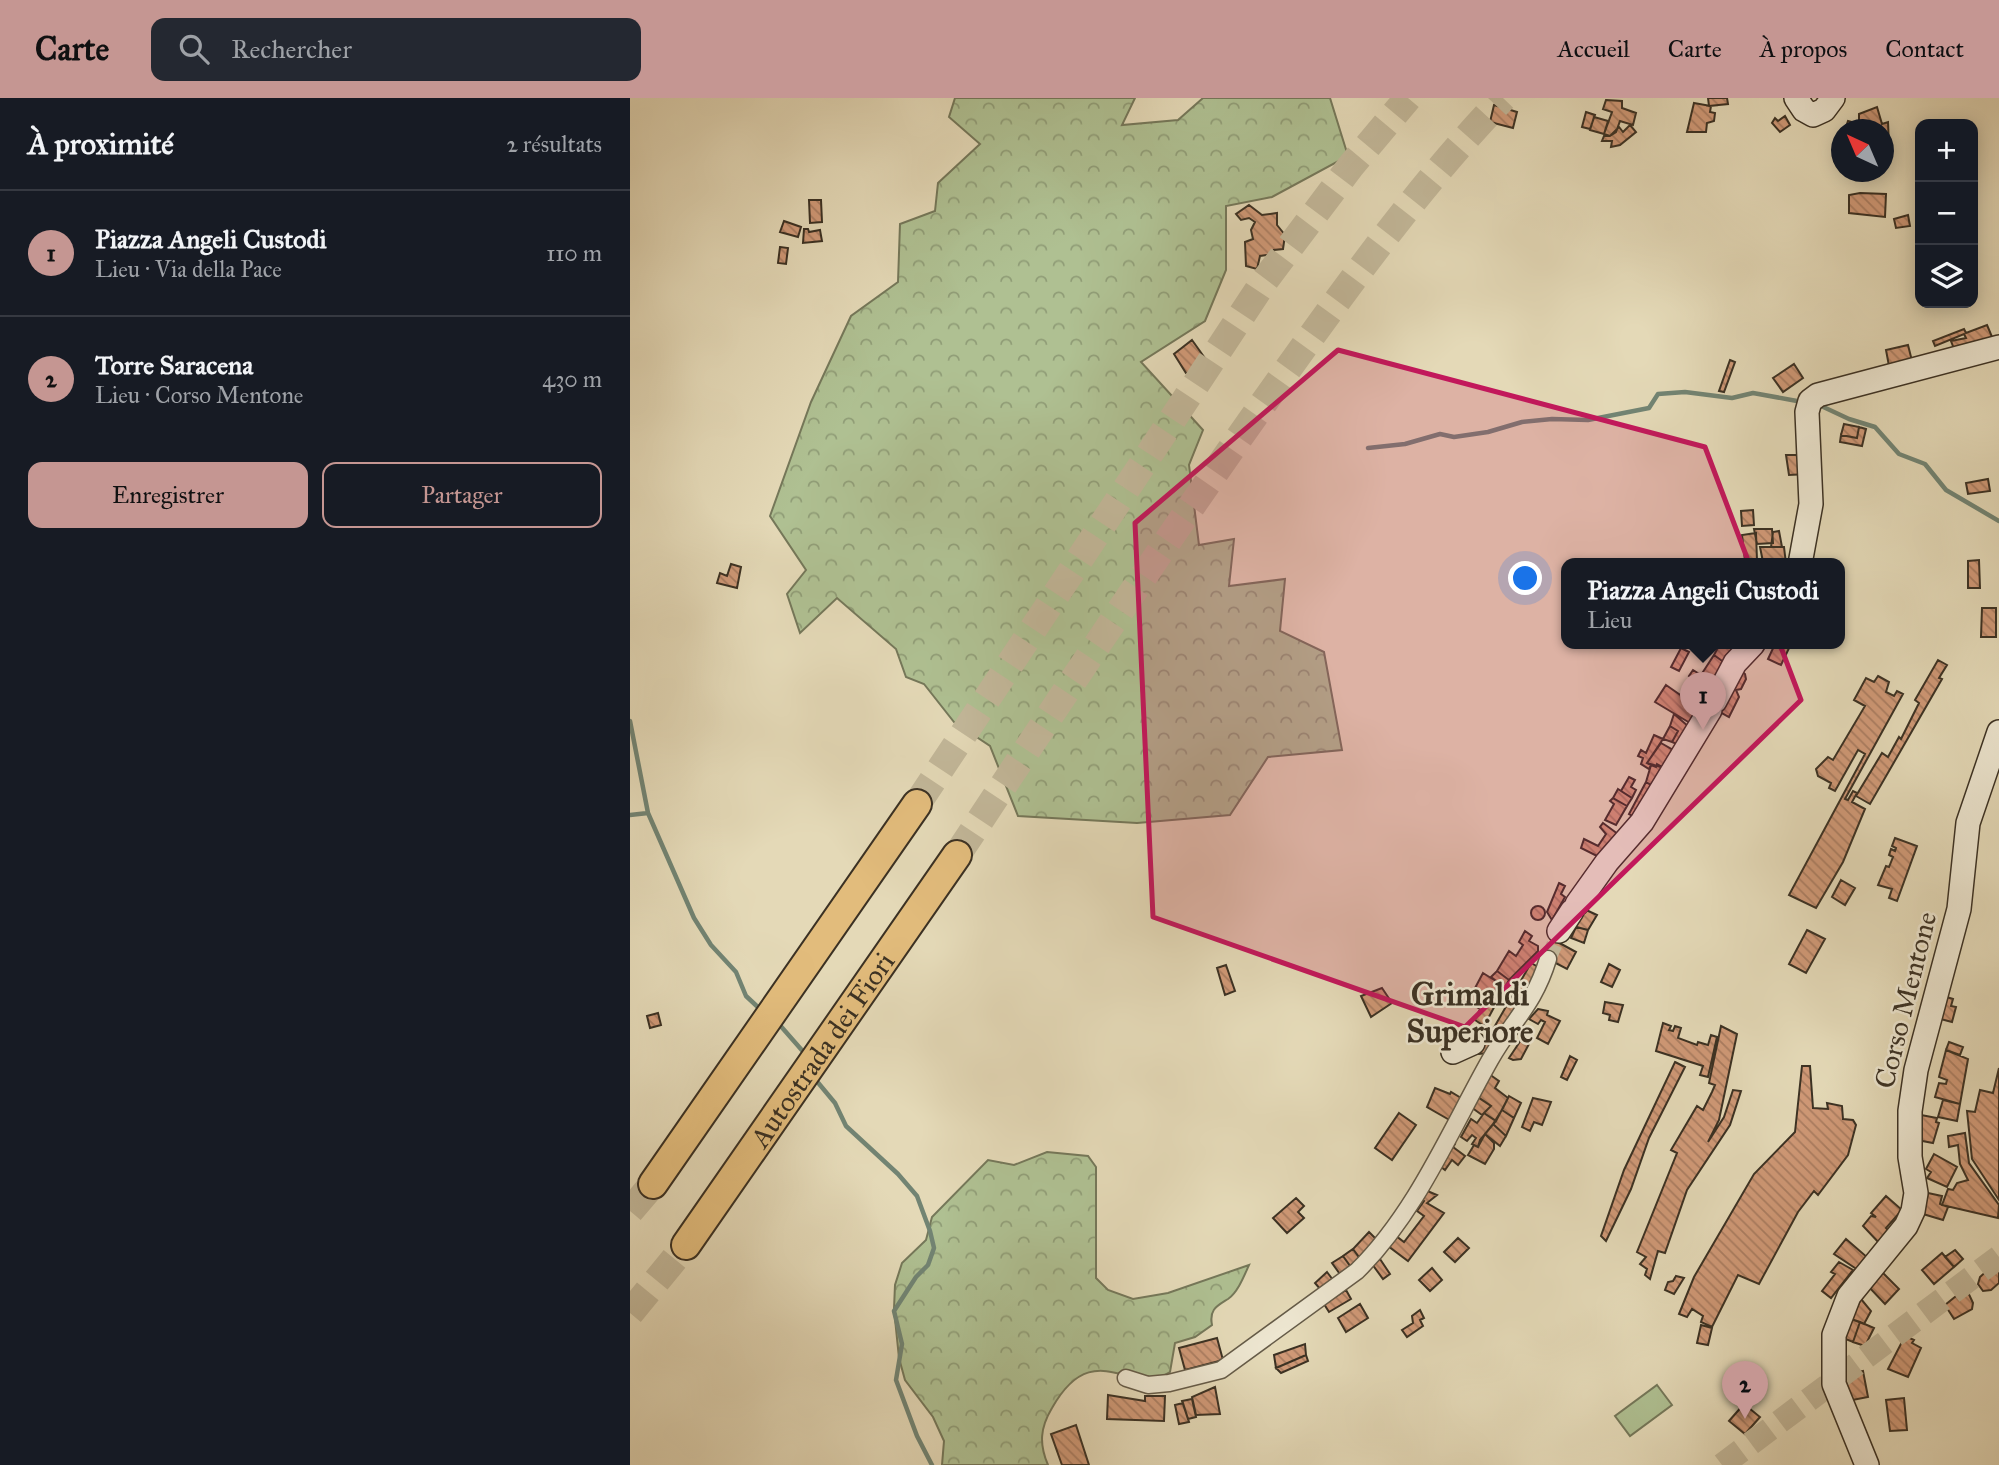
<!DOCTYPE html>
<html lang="fr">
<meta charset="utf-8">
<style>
:root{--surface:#171b24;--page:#242831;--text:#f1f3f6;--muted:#9ea1a6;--line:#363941;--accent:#c59692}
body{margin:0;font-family:"IM FELL Great Primer",serif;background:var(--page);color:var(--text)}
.controls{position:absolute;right:21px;top:21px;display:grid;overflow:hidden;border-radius:14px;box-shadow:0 4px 18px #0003}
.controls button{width:63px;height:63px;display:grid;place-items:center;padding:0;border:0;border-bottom:2px solid var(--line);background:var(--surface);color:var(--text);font:35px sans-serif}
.compass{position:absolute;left:1201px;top:21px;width:63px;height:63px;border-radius:50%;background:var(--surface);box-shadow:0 4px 18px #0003;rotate:316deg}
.you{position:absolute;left:896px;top:481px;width:24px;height:24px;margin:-18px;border:5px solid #fff;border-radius:50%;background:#1a73e8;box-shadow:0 0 0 10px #1a73e833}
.badge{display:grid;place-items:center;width:46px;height:46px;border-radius:50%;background:var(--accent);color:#111;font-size:23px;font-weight:700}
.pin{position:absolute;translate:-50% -58px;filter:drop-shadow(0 2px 4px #0008)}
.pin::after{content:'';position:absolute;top:37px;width:24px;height:21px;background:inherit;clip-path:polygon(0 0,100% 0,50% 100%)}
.popup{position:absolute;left:931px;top:460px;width:284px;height:91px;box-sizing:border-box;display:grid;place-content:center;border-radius:14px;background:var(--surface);filter:drop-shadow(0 2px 5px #0005);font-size:23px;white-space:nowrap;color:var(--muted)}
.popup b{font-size:26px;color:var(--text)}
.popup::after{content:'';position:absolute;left:50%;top:100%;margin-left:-14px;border:14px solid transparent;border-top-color:var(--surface)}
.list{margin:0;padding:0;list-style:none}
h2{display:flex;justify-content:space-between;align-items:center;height:91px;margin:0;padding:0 28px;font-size:30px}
h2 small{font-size:23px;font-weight:400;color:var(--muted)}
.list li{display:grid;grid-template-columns:46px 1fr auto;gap:21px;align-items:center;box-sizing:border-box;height:126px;padding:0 28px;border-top:2px solid var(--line)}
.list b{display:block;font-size:26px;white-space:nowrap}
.list p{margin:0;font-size:23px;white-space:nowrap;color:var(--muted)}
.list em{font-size:23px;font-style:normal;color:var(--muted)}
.actions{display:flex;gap:14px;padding:21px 28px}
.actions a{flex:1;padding:16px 0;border:2px solid var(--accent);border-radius:14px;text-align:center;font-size:24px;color:var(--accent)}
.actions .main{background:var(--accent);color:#111}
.icon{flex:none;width:38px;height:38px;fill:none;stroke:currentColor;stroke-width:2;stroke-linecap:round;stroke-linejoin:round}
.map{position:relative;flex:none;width:1369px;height:1367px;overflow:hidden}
header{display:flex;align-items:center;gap:42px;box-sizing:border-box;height:98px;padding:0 35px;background:var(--accent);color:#111}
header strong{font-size:33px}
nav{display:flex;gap:38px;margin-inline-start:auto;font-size:24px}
.search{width:490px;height:63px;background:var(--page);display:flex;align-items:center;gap:18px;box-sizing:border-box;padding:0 24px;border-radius:14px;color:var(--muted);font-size:26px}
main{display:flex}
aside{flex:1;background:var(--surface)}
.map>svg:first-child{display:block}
.forest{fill:url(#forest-crowns);stroke:#75785a;stroke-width:2}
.pitch{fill:#afc092;stroke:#75785a;stroke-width:2}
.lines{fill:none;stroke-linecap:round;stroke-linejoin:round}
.stream{stroke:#728473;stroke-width:4.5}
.building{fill:url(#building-back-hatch);stroke:#3b3123;stroke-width:2}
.street-tunnel{stroke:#c2b799;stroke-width:16;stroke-dasharray:16 8;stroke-linecap:butt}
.primary-tunnel{stroke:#c2b799;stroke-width:24;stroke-dasharray:24 12;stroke-linecap:butt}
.highway-tunnel{stroke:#c2b799;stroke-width:28;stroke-dasharray:28 14;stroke-linecap:butt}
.street-casing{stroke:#655b48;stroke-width:19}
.secondary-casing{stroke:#3b3123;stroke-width:26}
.highway-casing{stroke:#3b3123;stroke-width:32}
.street{stroke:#ede6d0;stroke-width:16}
.secondary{stroke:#ede6d0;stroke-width:23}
.highway{stroke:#e2bc7c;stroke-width:28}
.marked{fill:#c2185b;fill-opacity:0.2;stroke:#c2185b;stroke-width:5;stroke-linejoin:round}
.labels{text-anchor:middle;stroke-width:5;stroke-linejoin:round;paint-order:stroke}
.street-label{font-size:28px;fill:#3b3123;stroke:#ede6d0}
.quarter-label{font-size:32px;font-weight:bold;fill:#3b3123;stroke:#ede6d0}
</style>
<header>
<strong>Carte</strong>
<div class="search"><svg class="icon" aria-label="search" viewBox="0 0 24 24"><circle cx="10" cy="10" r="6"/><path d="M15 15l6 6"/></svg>Rechercher</div>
<nav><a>Accueil</a><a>Carte</a><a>À propos</a><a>Contact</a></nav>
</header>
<main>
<aside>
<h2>À proximité<small>2 résultats</small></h2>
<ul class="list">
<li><span class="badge">1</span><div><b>Piazza Angeli Custodi</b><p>Lieu · Via della Pace</p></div><em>110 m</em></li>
<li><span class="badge">2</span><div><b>Torre Saracena</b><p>Lieu · Corso Mentone</p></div><em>430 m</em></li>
</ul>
<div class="actions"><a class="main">Enregistrer</a><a>Partager</a></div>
</aside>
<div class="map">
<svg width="1369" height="1367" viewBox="0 0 1369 1367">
<defs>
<pattern id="forest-crowns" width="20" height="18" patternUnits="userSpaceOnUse" patternTransform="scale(1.75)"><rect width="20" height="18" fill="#afc092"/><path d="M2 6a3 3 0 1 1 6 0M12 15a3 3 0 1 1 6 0" fill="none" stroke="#909d77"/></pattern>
<pattern id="building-back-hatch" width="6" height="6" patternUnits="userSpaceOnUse" patternTransform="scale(1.75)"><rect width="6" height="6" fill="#d09977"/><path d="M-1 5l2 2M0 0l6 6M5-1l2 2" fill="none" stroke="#aa7d61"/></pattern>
</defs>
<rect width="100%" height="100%" fill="#e4d9b7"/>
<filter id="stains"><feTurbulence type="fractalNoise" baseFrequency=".00286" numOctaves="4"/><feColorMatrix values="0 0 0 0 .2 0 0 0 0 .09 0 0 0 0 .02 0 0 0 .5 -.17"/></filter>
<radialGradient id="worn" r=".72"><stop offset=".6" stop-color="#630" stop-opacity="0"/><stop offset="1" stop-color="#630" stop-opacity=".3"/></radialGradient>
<path class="forest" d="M325 0H505L492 27 548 22 573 0H700L718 58 642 99 596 108V172L575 223 511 264 573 332 559 367 569 447 604 441 599 488 655 481 650 533 694 554 712 652 638 659 600 717 507 725 388 718 360 648 324 624 294 586 276 579 266 551 207 500 170 535 157 496 176 472 140 418 181 304 221 218 268 184 270 126 305 113 308 85 350 46 319 19Z
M417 1054 458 1058 466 1069V1180L478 1192 503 1201 538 1195 619 1167C614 1178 608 1194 598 1201 587 1208 579 1211 582 1227L565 1239 545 1245 540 1274C500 1300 464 1236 422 1310 410 1330 409 1346 418 1367H312L314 1343 303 1319 275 1282 269 1260 264 1211 265 1187 272 1165 296 1142 302 1119 358 1062 384 1067Z"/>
<path class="pitch" d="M1027 1287 1042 1307 1000 1338 985 1318Z"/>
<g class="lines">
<path class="stream" d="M1187 306 1219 321 1245 329 1269 356 1295 366 1316 392 1369 423
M738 350 775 346 810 336 824 339 858 334 892 324 922 321 958 322 1019 310 1028 296 1055 294 1102 300 1123 295 1167 303
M0 623 18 715 64 820 81 847 106 874 116 898 131 912
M0 717 18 715
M148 925 177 958
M185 981 205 1005 216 1028 268 1076 287 1098 300 1133 304 1150 298 1167 286 1179 264 1213 272 1246 266 1282 287 1338 302 1367"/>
</g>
<path class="building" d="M1078 0H1097L1098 6 1079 8Z
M976 2 992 3V10L1006 15 1003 27 990 23 986 34 980 38 974 36 982 14 973 11Z
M1064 5 1081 8 1080 14 1085 15 1084 23 1077 25 1076 34H1057Z
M864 7 887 14 883 30 860 24Z
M1247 9 1252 26 1258 24 1259 48 1254 49V32H1215L1218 23 1229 26V16Z
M956 14 965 17 960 31 952 29Z
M1155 18 1160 27 1150 34 1142 25 1145 20 1148 23Z
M964 19 978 23 974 36 960 32Z
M1000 27 1006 34 990 47 981 49 982 43H972L974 38H980L989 29 993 34Z
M1230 95 1256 96 1255 119 1219 115V97Z
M179 102H191L192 124 180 125Z
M619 107 632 117 647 115V127L655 137 653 151 644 152V156L630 158 627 171 616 168 615 144 623 141 621 132 625 124 619 120 611 122 606 116Z
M1278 117 1280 128 1266 130 1264 121Z
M154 123 171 129 168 139 150 134Z
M174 131H178L179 134 190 132 192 143 173 145Z
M150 149 158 150 156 166 148 165Z
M1357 227 1365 246 1326 256 1321 243 1336 240 1334 236 1305 248 1303 243 1334 231 1336 235Z
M562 242 582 270 573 277 568 270 561 276 556 275 544 256Z
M1278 247 1282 263 1259 268 1256 252Z
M1100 262 1105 264 1094 294 1089 293Z
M1164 266 1173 280 1153 294 1143 280Z
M1214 326 1229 329 1227 340 1211 337Z
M1229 329 1236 331 1232 348 1210 344 1211 337 1227 340Z
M1156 357H1177L1178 376 1159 377Z
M1358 381 1360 393 1338 396 1336 385Z
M1123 412 1124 427 1112 428 1111 413Z
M1124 431H1142L1143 445 1127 446Z
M1149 433 1152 449H1141L1143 434Z
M1126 435 1127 462 1115 463 1112 437Z
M1130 449H1154L1156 466 1133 464Z
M1349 462 1350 490H1338V463Z
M101 466 111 469 107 490 87 485 90 475 97 478Z
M1352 510H1366V539H1351Z
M1090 546H1099L1108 553 1099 568 1084 557Z
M1145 546H1161L1151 567 1138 561Z
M1051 550 1059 554 1049 573 1041 569Z
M1084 557 1099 568 1076 614 1059 604 1067 583 1059 578 1063 572 1071 577Z
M1308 562 1317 567 1309 580 1312 581 1240 706 1226 698 1252 655 1258 659 1269 639 1271 641 1289 605 1285 602Z
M1106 569 1115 576 1116 581 1111 591 1106 592 1109 599 1099 619 1090 614Z
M1248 578 1259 584 1256 594 1264 598 1267 593 1273 596 1215 701 1218 702 1223 693 1227 695 1222 704 1235 711 1213 764 1186 810 1159 797 1235 656 1228 652 1205 693 1199 690 1201 685 1188 678 1186 671 1198 659 1203 662 1235 608 1224 602 1236 580 1244 584Z
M1036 587 1069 610 1060 625 1025 604Z
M1044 616 1059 629 1049 647 1042 644 1048 633 1040 628Z
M1040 628 1048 633 1042 644 1033 641Z
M1024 637 1033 641 1017 665 1021 667 1019 671 1011 666 1013 660 1008 658 1011 652 1016 655Z
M1031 645 1043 652 1034 670 1017 665Z
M1027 666 1034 670 1028 691 1016 684 1021 667 1026 669Z
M999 679 1005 682 1001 689 1006 692 1002 700 991 693Z
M1016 684 1028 691 1008 721 999 716Z
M988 691 1002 700 997 708 983 700Z
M983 700 997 708 986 727 975 722 984 706 980 703Z
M973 725 992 739 971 760 951 750 954 741 968 748 976 736 970 729Z
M1265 740 1287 748 1267 803 1259 800 1262 791 1248 787 1256 768 1259 769 1263 759 1259 757 1261 751 1265 753 1266 750 1262 748Z
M1211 782 1225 790 1215 807 1202 799Z
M929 785 935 788 931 796 935 799 922 822 917 814Z
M901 815a7 7 0 1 1 14 0a7 7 0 1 1-14 0Z
M954 811 967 817 958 832 939 827Z
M946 829 958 832 954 845 941 840Z
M1177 832 1195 841 1176 875 1159 866Z
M895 833 902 838 899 843 908 848V853L879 882 867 873 879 853 886 858 893 847 889 844Z
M924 842 946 854 937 871 914 859Z
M901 865 910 870 869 944 857 955 849 956 846 951 858 940Z
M979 866 990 872 982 889 971 884Z
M596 867 605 893 595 897 587 870Z
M867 873 879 882 868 902 862 899 869 885 861 879Z
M853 875 869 885 862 899 845 890Z
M752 890 762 905 741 919 731 898Z
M851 894 868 902 854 928 845 922 850 911 843 907Z
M1310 897 1323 901 1321 908 1326 909 1322 924 1303 919Z
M975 904 993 907 988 924 979 922 980 917 973 915Z
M908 911 918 913 917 917 930 923 918 946 907 940 915 924 911 922 908 926 899 921Z
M28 915 31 927 20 930 17 918Z
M1033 925 1041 928 1039 932 1043 933 1045 928 1051 930 1048 940 1067 947 1068 944 1078 947 1081 937 1087 939 1078 979 1070 977 1073 968 1026 953Z
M1091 928 1107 936 1089 1022 1078 1044 1094 1019 1103 992 1111 993 1100 1027 1057 1092 1035 1155 1028 1153 1020 1181 1015 1177 1017 1171 1010 1166 1016 1159 1007 1154 1047 1055 1041 1052 1067 1008 1073 1012 1082 994 1085 987 1079 985Z
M891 942 899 946 891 961 883 962 879 960Z
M1319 944 1333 949 1330 957 1316 952Z
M1316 952 1338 961 1330 1006 1305 999 1309 985 1316 986 1317 982 1309 979Z
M940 958 947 962 937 982 931 979Z
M1045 964 1055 969 1019 1040 1001 1091 976 1143 971 1138 994 1072Z
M1172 968H1180L1183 1010 1198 1011 1197 1005 1212 1008 1213 1021 1223 1022 1226 1027 1218 1057 1188 1097 1184 1093 1168 1114 1129 1186 1108 1177 1082 1229 1071 1224 1073 1218 1062 1211 1057 1219 1049 1216 1064 1179 1124 1076 1165 1034Z
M1369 970V1102L1342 1061 1337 1013 1345 1014 1350 992 1363 995Z
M859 976 869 983 865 990 878 1000 866 1023 854 1015 861 1008 846 998Z
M805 990 820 996 821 994 836 1003 823 1024 797 1009Z
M879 998 891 1005 884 1020 872 1012Z
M848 999 861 1008 852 1017 841 1009Z
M903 1000 921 1004 912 1027 904 1024 900 1033 892 1029Z
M1313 1002 1330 1006 1327 1023 1308 1019Z
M872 1012 884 1020 876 1038 863 1026Z
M769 1015 786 1027 762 1062 745 1050Z
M854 1015 866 1023 850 1042 848 1049 842 1046 846 1040 842 1037 837 1043 831 1039 841 1021 847 1025Z
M1291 1017 1307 1020 1306 1024 1309 1025 1303 1045 1287 1042Z
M863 1026 876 1038 870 1048 855 1036Z
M1335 1035 1339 1065 1369 1107 1368 1120 1312 1107 1318 1091 1323 1092 1327 1085 1338 1082 1330 1066 1328 1047 1319 1049 1318 1038Z
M855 1036 864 1045V1051L855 1066 838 1057 844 1047 848 1049Z
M820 1042 825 1046 823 1049 835 1058 828 1067 822 1062 815 1072 806 1065Z
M1304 1056 1327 1069 1317 1089 1297 1080 1301 1074 1296 1071Z
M795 1092 807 1097 797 1105 814 1115 778 1163 758 1148 766 1138 774 1144 794 1118 787 1113 794 1103 790 1100Z
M1298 1095 1312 1098 1310 1106 1318 1109 1313 1122 1293 1116Z
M1256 1098 1272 1112 1256 1130 1260 1134 1250 1146 1233 1128 1241 1118 1246 1119 1241 1115Z
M666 1100 674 1108 668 1114 674 1120 657 1135 643 1120Z
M739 1134 748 1143 729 1159 723 1151Z
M828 1140 839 1150 825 1164 814 1154Z
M1216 1141 1238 1160 1228 1172 1204 1156Z
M723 1151 733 1165 723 1172 713 1158Z
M1325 1152 1333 1161 1324 1169 1315 1159Z
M1312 1155 1324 1169 1304 1186 1292 1172Z
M713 1158 723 1172 712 1179 702 1165Z
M750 1161 760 1176 753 1181 742 1166Z
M1369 1162V1185L1361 1192 1353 1193 1348 1186 1350 1179Z
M1209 1164 1223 1172 1201 1200 1192 1193 1205 1176 1201 1174Z
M802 1170 812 1182 800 1193 789 1182Z
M697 1174 703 1182 690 1191 685 1185Z
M1252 1174 1269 1191 1255 1206 1238 1188Z
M1046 1178 1054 1180 1044 1196 1035 1192 1038 1184 1043 1183Z
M1336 1190 1343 1205 1342 1211 1324 1221 1315 1207Z
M716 1192 721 1201 699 1214 694 1206Z
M1231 1201 1241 1213 1234 1226 1221 1221Z
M730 1206 738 1220 716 1234 708 1220Z
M790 1212 794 1220 790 1222 793 1228 777 1239 772 1232 783 1225 782 1218Z
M1221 1221 1230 1224 1223 1244 1213 1240Z
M1230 1224 1244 1230 1235 1248 1223 1244Z
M1071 1227 1082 1230 1078 1247 1067 1245Z
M1275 1238 1284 1242 1282 1245 1291 1250 1278 1279 1258 1271Z
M587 1240 593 1262 555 1272 549 1250Z
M675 1246 676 1257 646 1270 644 1257Z
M676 1257 678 1263 651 1275 646 1270Z
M1224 1272V1275L1233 1273 1238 1299 1217 1303 1214 1274Z
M585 1289 590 1316 566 1317 562 1299Z
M478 1297 515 1303V1298H535L534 1323 477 1321Z
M1274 1300 1277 1332 1260 1333 1256 1302Z
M562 1301 566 1319 558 1321 552 1303Z
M553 1305 559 1324 549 1326 545 1307Z
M1114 1306 1130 1319 1115 1336 1099 1323Z
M446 1327 459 1367H432L421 1336Z"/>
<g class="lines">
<path class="street-tunnel" d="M918 861 926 843"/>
<path class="primary-tunnel" d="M1092 1367 1369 1159"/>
<path class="highway-tunnel" d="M287 706 635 182 720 69 778 0
M327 757C430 602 532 448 640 296 713 194 786 91 873 0
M0 1113 23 1086
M0 1215 56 1147"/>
<g class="street-casing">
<path id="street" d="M496 1280 518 1287 539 1285 591 1272 727 1173C786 1115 820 1033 860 962 882 923 904 907 918 861"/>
</g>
<g class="secondary-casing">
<path id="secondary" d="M1166 0 1174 12 1183 17 1194 12 1203 0
M1170 466 1181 406 1177 314 1180 303 1188 297 1369 249
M1085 603 1105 565 1123 546
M947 806 977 764 1012 724 1080 612
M929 833 942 813
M823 954 843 945
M1237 1367 1204 1286V1237L1219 1198 1276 1128 1283 1113 1286 1095 1280 1059V1013L1286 972 1329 811 1338 725 1369 634"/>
</g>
<g class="highway-casing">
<g id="highway">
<path d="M23 1086 287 706"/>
<path id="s1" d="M56 1147 327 757"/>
</g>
</g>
<use href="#street" class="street"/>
<use href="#secondary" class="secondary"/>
<use href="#highway" class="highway"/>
</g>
<path class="marked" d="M708 252 1075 349 1171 602 835 929 523 819 505 425Z"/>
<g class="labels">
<g class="street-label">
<text transform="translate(1275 902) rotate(-76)" y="10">Corso Mentone</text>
<text dy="10" stroke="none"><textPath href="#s1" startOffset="238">Autostrada dei Fiori</textPath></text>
</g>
<g class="quarter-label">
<text x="840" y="907">Grimaldi<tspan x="840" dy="37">Superiore</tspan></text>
</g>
</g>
<rect width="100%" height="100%" filter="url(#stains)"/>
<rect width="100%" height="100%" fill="url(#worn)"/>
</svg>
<div class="controls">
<button>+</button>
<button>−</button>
<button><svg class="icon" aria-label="layers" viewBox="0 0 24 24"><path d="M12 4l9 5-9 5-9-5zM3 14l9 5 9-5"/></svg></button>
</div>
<svg class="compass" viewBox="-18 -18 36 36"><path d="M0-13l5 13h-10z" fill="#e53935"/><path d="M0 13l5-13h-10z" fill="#9ea1a6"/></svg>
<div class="you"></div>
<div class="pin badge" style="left:1073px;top:632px">1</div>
<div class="popup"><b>Piazza Angeli Custodi</b>Lieu</div>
<div class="pin badge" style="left:1115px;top:1321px">2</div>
</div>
</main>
